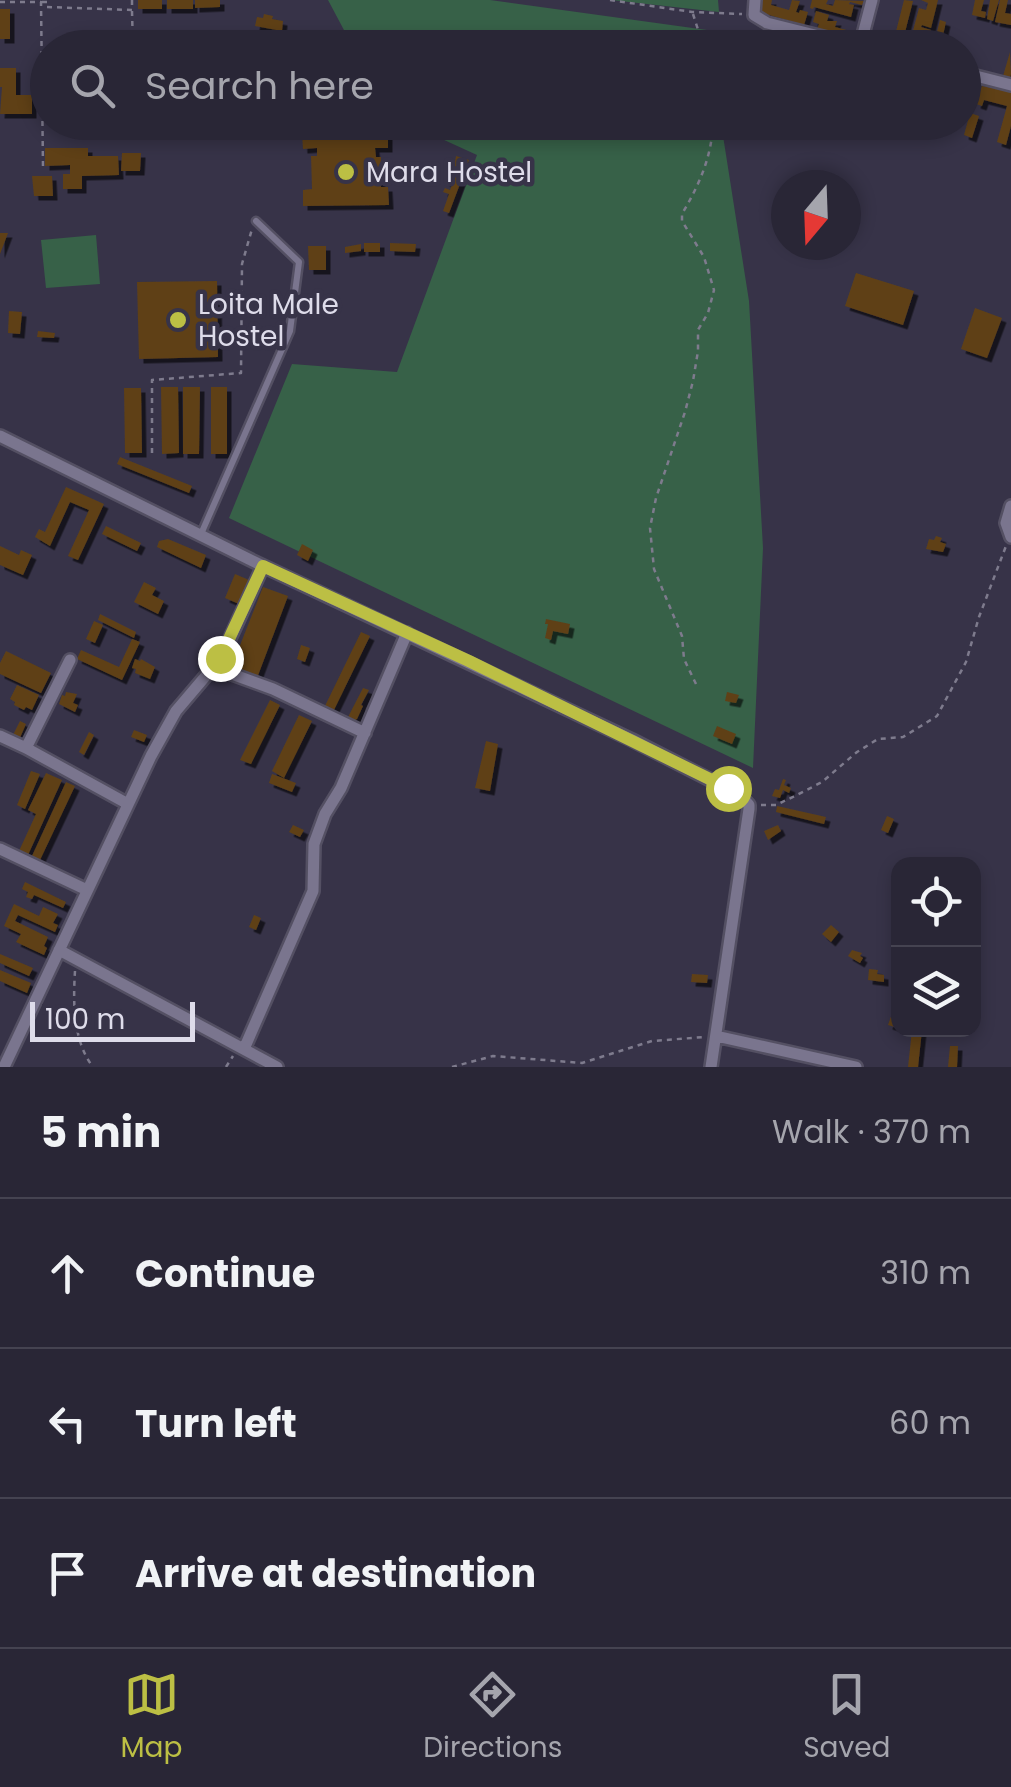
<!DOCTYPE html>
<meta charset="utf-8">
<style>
:root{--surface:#292636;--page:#312e3e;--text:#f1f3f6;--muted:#a5a5ad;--line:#454351;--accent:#bcbf44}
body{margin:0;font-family:Poppins,sans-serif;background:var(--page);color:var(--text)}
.controls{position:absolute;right:30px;bottom:30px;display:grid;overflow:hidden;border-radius:20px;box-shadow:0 5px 15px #0003}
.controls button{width:90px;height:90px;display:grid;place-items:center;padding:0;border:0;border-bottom:2px solid var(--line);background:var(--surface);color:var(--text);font:50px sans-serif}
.compass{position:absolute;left:771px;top:170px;width:90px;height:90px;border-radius:50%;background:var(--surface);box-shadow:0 5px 15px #0003;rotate:199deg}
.scale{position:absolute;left:30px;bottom:25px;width:165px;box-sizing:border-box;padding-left:10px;border:5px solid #dedcea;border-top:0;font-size:28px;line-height:35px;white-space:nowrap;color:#dedcea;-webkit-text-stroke:8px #373348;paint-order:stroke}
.stop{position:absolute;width:30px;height:30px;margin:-22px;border:8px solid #bcbf44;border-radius:50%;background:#fff}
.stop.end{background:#bcbf44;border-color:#fff;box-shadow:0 2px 10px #0008}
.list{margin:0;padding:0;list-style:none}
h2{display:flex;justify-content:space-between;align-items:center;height:130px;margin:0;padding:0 40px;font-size:42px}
h2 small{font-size:32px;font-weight:400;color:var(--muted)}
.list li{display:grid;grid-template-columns:65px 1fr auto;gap:30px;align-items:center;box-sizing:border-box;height:150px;padding:0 40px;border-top:2px solid var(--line)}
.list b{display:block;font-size:38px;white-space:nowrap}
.list em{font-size:32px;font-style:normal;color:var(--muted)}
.icon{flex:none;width:55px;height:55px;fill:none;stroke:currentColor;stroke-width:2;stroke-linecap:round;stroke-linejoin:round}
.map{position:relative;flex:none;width:1011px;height:1067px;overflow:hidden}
.search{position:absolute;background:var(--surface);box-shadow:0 5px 15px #0003;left:30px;right:30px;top:30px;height:110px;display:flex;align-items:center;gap:25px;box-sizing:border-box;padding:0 35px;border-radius:55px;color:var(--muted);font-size:38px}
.sheet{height:580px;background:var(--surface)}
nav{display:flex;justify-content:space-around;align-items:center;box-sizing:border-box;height:140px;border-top:2px solid var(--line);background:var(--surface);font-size:28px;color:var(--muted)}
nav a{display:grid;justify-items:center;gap:5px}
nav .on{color:var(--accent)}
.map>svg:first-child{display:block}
.green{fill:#376148}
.building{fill:#5e4019;filter:url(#shadow)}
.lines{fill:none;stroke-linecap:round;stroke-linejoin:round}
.service-casing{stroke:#545063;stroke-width:11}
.minor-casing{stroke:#545063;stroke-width:16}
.path{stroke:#7e7b8d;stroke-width:2.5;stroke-dasharray:5 5;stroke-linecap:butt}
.service{stroke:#7a758e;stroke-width:6}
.minor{stroke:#7a758e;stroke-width:11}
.route{stroke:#bcbf44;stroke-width:12}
.poi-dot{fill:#bcbf44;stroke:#373348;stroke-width:4}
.labels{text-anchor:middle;stroke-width:9;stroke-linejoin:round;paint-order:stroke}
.poi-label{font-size:28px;fill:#dedcea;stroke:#373348;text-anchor:start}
</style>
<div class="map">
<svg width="1011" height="1067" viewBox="0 0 1011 1067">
<defs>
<filter id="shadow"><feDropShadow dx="4.5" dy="4.5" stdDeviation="0" flood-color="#0009"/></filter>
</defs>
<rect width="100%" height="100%" fill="#373348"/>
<path class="green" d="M328 0H490L707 30 709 47H353Z
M611 0H718L719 12Z
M407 123H721L749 301 763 548 753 768 229 518 292 364 397 372 477 155Z
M96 235 100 284 46 288 41 240Z"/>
<path class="building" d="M138 0H162V9H138Z
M167 0H193V9H167Z
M195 0H220V7L195 8Z
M762 0H772L771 5 789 10 792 0 800 1 796 12 799 13 800 10 808 12 804 25 762 13 760 7Z
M812 0H828L826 4 833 6 835 0 864 1 862 5 850 2 849 4 854 5 851 17 814 7 813 9 810 8Z
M904 0 913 1 901 48H894L892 47Z
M921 0H938L931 28 922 25 921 27 931 30 928 43 931 44 930 48 909 46 919 8 926 10 928 3Z
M975 0H984L981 11 986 12 985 18 972 15Z
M990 0H999L993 21 987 19Z
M1000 0H1008L1005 13 1011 14V25L995 22Z
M0 9H10V39H0Z
M816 11 829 15 827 21H837L835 27 854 32 852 39 817 29 819 24 813 22Z
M264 14 273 16 272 19 283 21 282 31 255 26 257 17 263 18Z
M940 20 946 22 940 48H933Z
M755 30 763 32 760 42 763 43 762 48H751Z
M724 34H733L734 46 725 47Z
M742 37 751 39 750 48H738L739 41 742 42Z
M1010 52 1011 74 1010 78 1003 76Z
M0 68H16V95H32V114H0L2 87H0Z
M982 86 1011 92V126L1006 145 997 142 1007 106 984 100 982 106 976 104Z
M964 89 971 91 965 113H964Z
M970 113 979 116 972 138 964 135Z
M388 133V148H375L376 157H381V187H388L389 205 303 206V190L312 189 311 156H317V148L303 149 302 134Z
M45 148H88V156H118L119 175 82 176V189H63V174H70V165L45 166Z
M122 153H141L140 171H121Z
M456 156 469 160 449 213 443 211 449 194 443 192 445 188 450 190 452 185 445 182 447 178 450 179 451 174 449 173 451 166 454 167Z
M32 176H52L53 196H34Z
M0 233H8L0 254Z
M364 243H380V252H364Z
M390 243 416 244 415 252 390 251Z
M361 244V251L345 253V247Z
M308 246H326V270H309Z
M856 273 914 291 903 325 845 306Z
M217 281 218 357 139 359 137 282Z
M975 308 1002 318 987 358 961 349Z
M9 311 22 312 20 334 8 333Z
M38 331 55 333 54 338 37 337Z
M161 387H178L179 453 162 454Z
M183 387H200L199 454H183Z
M211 387H227V454H211Z
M124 388H141L142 453H125Z
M120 457 192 486 189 493 117 464Z
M66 487 104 504 78 560 68 556 89 510 70 502 50 546 35 537 39 529 45 532Z
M106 526 141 543 137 551 102 534Z
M936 536 942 538 940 542 946 544 943 552 926 549 929 539 934 540Z
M168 539 206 555 201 568 157 547 159 541Z
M302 544 313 550 308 561 297 555Z
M0 546 19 555 21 550 32 555 23 575 0 565Z
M235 574 249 580 239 604 225 598Z
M144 582 156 588 152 595 164 601 158 614 134 602Z
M263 587 288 596 257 678 231 668Z
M100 614 136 632 134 638 98 620Z
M546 619 570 624 568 634 553 631 551 640 545 638 548 624H545Z
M94 621 103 625 95 643 86 639Z
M361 632 370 636 333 712 324 708Z
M132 639 140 642 122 680 77 659 81 650 119 667Z
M301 645 310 648 305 662 297 659Z
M6 651 51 673 41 693 0 674V663Z
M135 659 140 661 141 659 155 667 150 679 135 673 136 669 132 668Z
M17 685 39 695 32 710 26 707 24 710 14 705 15 702 10 699Z
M363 688 369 690 361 705 363 706 357 719 351 722 347 719Z
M66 692 77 694 73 703 78 705 75 712 59 704 62 695 65 696Z
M727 692 739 695 736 703 725 701Z
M270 700 280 705 251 764 240 760Z
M299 715 312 721 284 778 272 771Z
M20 721 26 724 19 740 12 737Z
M717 726 736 734 732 744 713 736Z
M134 730 147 735 144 742 131 737Z
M89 732 94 735 84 755 79 752Z
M486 741 498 744 490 791 475 788Z
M31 771 40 774 25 809 17 805Z
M46 773 62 780 28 855 19 851 36 814 28 810Z
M272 774 296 783 292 792 269 783Z
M783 779 786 780 784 785 791 788 789 793 783 790 780 798 772 796 775 789 779 790Z
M66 782 75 786 40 860 32 856Z
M777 806 826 817 824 824 776 812Z
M887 816 894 819 888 833 881 830Z
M293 825 304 830 300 837 289 832Z
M778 825 781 831 768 840 764 831Z
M25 882 66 902 63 908 34 895 32 899 26 897 28 892 22 889Z
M14 904 39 916 43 907 58 914 53 923 58 925 55 932 18 915 15 921 48 937 44 946 47 948 44 955 16 942 21 934 4 926Z
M254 915 261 918 256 930 249 927Z
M831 925 839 932 831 942 822 934Z
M852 950 862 953 860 956 863 958 860 963 848 956Z
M0 954 33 968 29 976 0 963Z
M869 969 878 970 877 974 884 975V982L868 980Z
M0 970 31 983 27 993 0 981Z
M692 974 708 975 707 983 691 982Z
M894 1008 898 1010V1028L888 1025Z
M912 1030H922L918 1067H908Z
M950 1046H958L957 1067H948Z"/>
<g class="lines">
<g class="service-casing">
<path id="service" d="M201 534 290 331 299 262 256 221"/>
</g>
<g class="minor-casing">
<path id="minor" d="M755 0 754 15 767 23 867 48
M860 46 872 0
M964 73 1011 85
M0 436 263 566 632 740 740 795 749 805V809L711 1067
M1011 506 1006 523 1011 537
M213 669 221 670 273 689 365 733
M0 736 26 748 128 804
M26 748 70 660
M0 849 87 890
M59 950 277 1067
M716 1036 856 1067
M244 1049 313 891 314 844 325 814 341 788 407 633
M4 1067 151 756 176 711 221 658 263 566"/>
</g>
<path class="path" d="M610 0 692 12 742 14
M0 2H41L43 167
M42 2H47V7L132 10V0
M132 11 133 48
M693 14 704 48
M152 453V380L241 373 242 264 252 229
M696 684 684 659 682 636 654 569 650 528 656 498 685 412 693 381 698 351V330L708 313 714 290 704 257 682 221V214C699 185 712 157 713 122
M761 805H776L797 795 822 782 857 752 878 739 903 737 937 716 966 662 979 617 1006 546
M75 971C73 1003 73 1041 93 1067
M226 1067 233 1056
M452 1067 493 1056 582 1063 652 1041 705 1037"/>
<use href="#service" class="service"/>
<use href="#minor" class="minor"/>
</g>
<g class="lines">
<path class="route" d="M220 658 263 566 469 661 728 788"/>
</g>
<g class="poi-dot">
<circle cx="346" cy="172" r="10"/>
<circle cx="178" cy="320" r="10"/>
</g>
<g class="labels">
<g class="poi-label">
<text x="366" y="182">Mara Hostel</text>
<text x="198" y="314">Loita Male<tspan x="198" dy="32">Hostel</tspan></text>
</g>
</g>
</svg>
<div class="controls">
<button><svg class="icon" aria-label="locate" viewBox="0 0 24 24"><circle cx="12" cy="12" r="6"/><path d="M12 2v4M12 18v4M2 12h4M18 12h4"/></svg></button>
<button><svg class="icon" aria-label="layers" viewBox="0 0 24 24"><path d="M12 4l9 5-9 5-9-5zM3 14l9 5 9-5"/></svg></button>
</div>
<svg class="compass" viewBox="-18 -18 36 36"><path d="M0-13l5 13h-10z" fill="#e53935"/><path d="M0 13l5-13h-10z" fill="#a5a5ad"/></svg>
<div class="scale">100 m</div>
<div class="stop" style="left:728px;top:788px"></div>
<div class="stop end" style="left:220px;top:658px"></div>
<div class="search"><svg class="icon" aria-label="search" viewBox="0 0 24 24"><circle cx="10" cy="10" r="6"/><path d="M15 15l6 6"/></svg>Search here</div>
</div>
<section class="sheet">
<h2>5 min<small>Walk · 370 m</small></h2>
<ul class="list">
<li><svg class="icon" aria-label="ahead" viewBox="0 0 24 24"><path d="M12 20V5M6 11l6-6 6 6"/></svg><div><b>Continue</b></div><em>310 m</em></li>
<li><svg class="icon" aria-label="left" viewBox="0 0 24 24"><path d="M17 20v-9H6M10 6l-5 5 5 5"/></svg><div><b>Turn left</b></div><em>60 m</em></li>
<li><svg class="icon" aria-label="arrive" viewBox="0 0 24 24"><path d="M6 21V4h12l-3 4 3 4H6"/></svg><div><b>Arrive at destination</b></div></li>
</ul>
</section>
<nav>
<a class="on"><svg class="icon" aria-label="map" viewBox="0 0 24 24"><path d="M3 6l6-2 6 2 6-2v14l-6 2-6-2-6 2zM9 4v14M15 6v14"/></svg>Map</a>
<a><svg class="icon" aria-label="directions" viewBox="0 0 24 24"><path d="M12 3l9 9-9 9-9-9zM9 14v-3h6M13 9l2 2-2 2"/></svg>Directions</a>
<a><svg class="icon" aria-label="saved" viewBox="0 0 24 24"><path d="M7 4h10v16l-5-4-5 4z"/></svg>Saved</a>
</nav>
